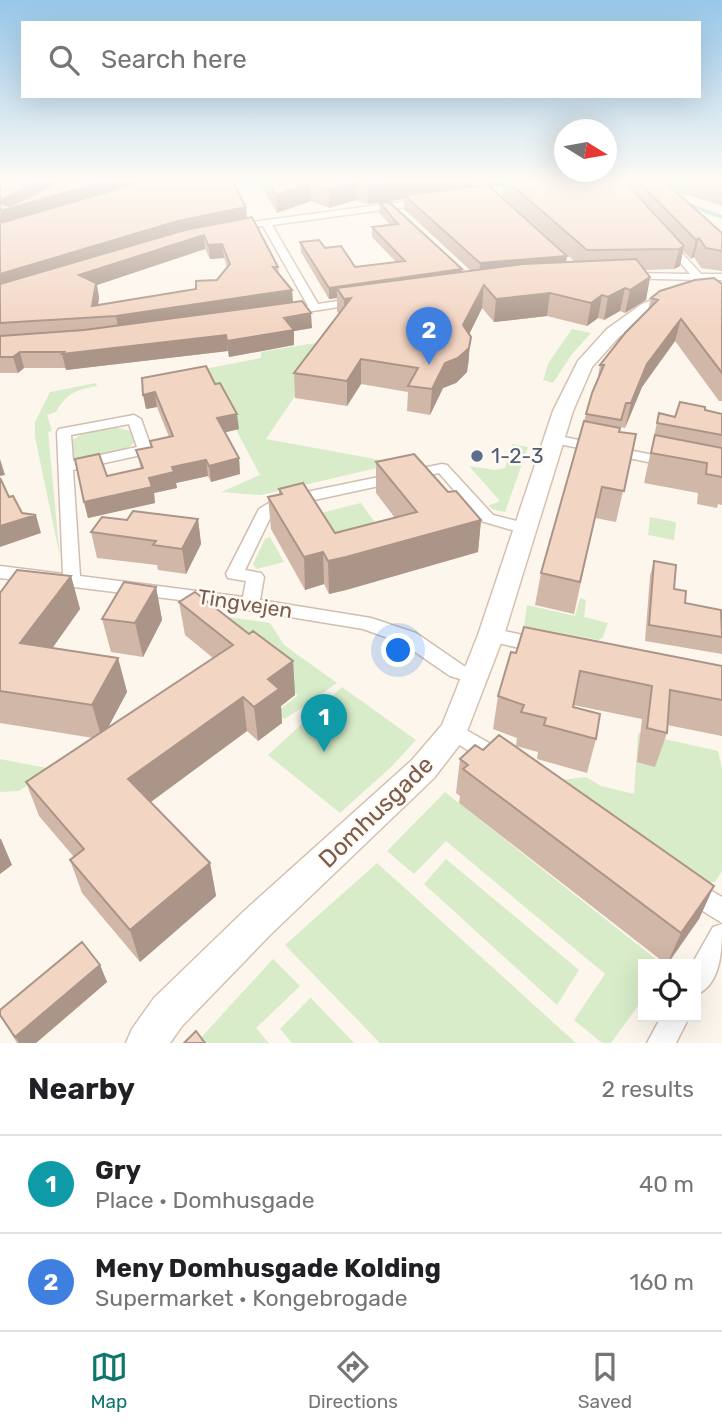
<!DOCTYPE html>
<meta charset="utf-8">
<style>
:root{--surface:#fff;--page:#f2f2f2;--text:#202124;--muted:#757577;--line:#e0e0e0;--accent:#0f766e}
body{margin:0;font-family:Rubik,sans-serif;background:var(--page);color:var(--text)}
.controls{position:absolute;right:21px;bottom:21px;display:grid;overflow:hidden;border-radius:0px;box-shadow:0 7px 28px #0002}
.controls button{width:63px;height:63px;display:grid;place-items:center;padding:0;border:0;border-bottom:2px solid var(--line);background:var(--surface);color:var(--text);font:35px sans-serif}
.compass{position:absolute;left:554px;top:119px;width:63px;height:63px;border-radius:50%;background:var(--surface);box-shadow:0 7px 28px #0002;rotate:101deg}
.you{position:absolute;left:399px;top:651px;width:24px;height:24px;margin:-18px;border:5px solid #fff;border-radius:50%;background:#1a73e8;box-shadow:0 0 0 10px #1a73e833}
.badge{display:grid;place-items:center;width:46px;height:46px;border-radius:50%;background:var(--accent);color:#fff;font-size:23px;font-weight:700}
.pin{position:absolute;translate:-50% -58px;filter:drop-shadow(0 2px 4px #0008)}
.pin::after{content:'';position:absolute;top:37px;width:24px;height:21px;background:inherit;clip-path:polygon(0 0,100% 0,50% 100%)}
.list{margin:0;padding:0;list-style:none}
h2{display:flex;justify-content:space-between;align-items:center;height:91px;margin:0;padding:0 28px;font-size:30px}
h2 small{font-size:23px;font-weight:400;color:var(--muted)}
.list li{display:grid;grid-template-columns:46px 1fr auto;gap:21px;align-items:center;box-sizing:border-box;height:98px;padding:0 28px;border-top:2px solid var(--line)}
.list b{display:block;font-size:26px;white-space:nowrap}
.list p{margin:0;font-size:23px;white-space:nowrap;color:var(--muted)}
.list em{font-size:23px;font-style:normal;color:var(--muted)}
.icon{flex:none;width:38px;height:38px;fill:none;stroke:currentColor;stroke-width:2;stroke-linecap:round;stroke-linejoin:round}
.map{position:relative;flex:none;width:722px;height:1043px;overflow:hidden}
.search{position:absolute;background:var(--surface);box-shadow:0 7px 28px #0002;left:21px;right:21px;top:21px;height:77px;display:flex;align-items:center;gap:18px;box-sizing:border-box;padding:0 24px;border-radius:0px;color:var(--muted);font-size:26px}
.sheet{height:287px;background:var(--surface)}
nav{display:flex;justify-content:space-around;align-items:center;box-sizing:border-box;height:98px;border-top:2px solid var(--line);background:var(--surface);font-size:19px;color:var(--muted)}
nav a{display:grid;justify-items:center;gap:4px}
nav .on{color:var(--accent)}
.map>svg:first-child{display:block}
.green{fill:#d8ecc9}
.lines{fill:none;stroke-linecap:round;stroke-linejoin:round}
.stream{stroke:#a5d3da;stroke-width:3.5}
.street-casing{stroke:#d1beb0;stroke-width:3}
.secondary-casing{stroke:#d6c0b0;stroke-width:3}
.street{fill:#fff;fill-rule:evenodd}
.secondary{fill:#fff;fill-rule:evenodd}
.wall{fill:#d1b7a8;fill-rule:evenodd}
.shaded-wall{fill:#aa9588}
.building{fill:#f3d5c3;stroke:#aa9588;stroke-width:2;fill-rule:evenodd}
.service-dot{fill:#5c6f8a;stroke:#fffaf3;stroke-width:2.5}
.labels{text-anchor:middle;stroke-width:5;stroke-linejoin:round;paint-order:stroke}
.service-label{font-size:21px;fill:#4e5e75;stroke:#fffaf3;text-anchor:start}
.street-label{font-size:21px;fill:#7a5c4d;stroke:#fffaf3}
.near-street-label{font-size:24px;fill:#7a5c4d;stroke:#fffaf3}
</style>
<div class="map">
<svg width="722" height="1043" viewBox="0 0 722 1043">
<rect width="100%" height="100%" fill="#fdf6ec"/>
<path class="green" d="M572 329 591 333 572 354 553 383 543 380 549 362Z
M333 340 266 439 386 461 390 465 261 495 221 492 260 475 204 369 261 358V352Z
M96 383 97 386C76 390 67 393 56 412L47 415 52 431 48 432 60 557 35 437V422L50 392Z
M114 427 131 431 134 443C119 457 89 461 70 457L68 443 82 434Z
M512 444 528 447 505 512 494 510 488 506 500 501 469 466 495 470 505 468Z
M361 503 379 528 334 550 313 515Z
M650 517 676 522 674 540 648 535Z
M270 537 284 562 256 569 253 564 265 539Z
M580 598 586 600 584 617 608 623 603 637 599 640 524 626 527 605 575 616Z
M193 612 270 623 284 645 337 683 285 719 276 713 298 695Z
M342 687 416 740 391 767 340 813 268 755Z
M638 733 718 751 722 769V871L715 882H708L562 780 586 777 601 786 634 794Z
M0 759 52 769 19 791 0 792Z
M445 792 662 964H643V999L611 1043H602L574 1020 605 974 446 841 414 874 387 851Z
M446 859 579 970 557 1005 424 884Z
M377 863 576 1043H380L285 945Z
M273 959 300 986 256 1028 269 1043H196Z
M311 997V998L354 1043H292L280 1029Z"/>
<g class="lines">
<path class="stream" d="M690 205 722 217"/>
<g class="street-casing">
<path id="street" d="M423 199 427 202 426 204 272 225 318 304 358 298 363 301 358 304 287 315 282 312 283 310 308 306 263 226 237 230 232 227 237 224Z
M664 240H670L701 274H722V280H707L722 297V306L718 305 696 280 624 278 623 276 628 273 690 274 664 244Z
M134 415 141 419 152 450 150 453 73 470 80 576 243 597 246 581 228 578 226 574 259 509 277 498 442 464 447 465 493 515 532 525 534 529 532 533 526 534 481 521 439 473 282 507 273 512 245 570 261 573 264 577 260 600 371 618 416 633 464 666 484 672 487 677 484 682 477 684 450 676 402 643 363 629 205 603 0 578V566L63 574 57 432 59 429ZM129 424 137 447 73 461 71 435Z
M554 435 668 458 675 462 668 466 549 442 547 439Z
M491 628 541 639 548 641 550 646 548 651 541 653 485 640 482 635 485 630Z
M454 723 510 755 513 761 510 767 502 770 494 767 447 737 444 731 447 725Z
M691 879 722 897V923L682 898 679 890 682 882Z
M722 924C722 948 722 984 696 995V964H692L713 927Z
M661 1017H689L676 1043H647Z"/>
</g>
<g class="secondary-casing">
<path id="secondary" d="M722 285V295L681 299 654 310 619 337 592 367 573 411 504 635 464 739 434 778 270 935 182 1026 170 1043H126L132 1029 154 998 244 911 412 760 442 725 478 635 553 411 578 361 607 329 642 304 678 290Z"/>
</g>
<use href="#street" class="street"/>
<use href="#secondary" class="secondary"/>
</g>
<path class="wall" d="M0 181 246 207 247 218 278 267 279 274 292 290 293 302 312 328 294 331V345L229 357 228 351 66 370V368H24L18 373H0ZM205 249 210 259 224 258 227 267 217 280 196 289 98 305 99 298 97 285Z
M258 181H473V186L486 185 478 181H722V206L675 191 722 233V271L701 268 694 257 691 259 683 251 680 266 674 269 644 270 650 277 646 300 625 313 620 311 604 320 598 318 587 326 547 316 494 322 482 308 469 334V361L467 372 456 383 443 388 430 415 407 411 408 392 361 384 347 406 295 398 294 373 339 314 337 311V298L329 299 301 252 300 242 325 248 355 267 396 262 372 237V227L390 225 379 213 380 203 462 269V272L471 271 404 209V199L368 204 356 200 329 208 311 201 277 213ZM503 186 502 196 575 262H566L567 256 491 187Z
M722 284V401H719L675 341 642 387 625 428 620 427 619 432 636 434 616 522 595 518 574 614 535 605 541 573 586 414 597 382 600 365 648 310 651 298Z
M142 378 239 429 225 432 239 458 240 474 211 482 208 476 176 483 177 488 154 493 155 503 88 518 84 502 107 476 141 469 136 450 151 447 150 441 169 437 157 407 146 409Z
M705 410 722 414V505L718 504 717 508 697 504 698 493 644 483 659 413 675 417Z
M376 462 448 492 481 520 478 552 346 590 329 594 324 584 305 590 271 529 268 497 279 494V489L335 533 395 518 376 493Z
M198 519 201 544 186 574 158 570 157 565 97 558 91 532 127 520Z
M654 561 685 603 722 618V654L645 641 650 576Z
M71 576 80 609 52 648 118 658 127 692 108 727 213 658 185 635 179 602 249 634 293 661 295 695 281 706 282 723 258 741 247 731 151 802 210 863 216 896 140 962 82 893 70 860 74 857 39 816 26 782 93 738 0 723V593Z
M156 587 162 620 143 657 111 652 102 619Z
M516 653 722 666V736L667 725V733L655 767 637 762 642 719 573 705V707L596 739 587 773 537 759 538 752 516 746 517 738 493 729 498 696Z
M483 750 714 886 699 919 668 964H666L459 803 460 796 456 793 460 759Z
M100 965 107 982 36 1043H17L0 1015Z"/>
<path class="shaded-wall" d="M39 181H151L0 225 1 200Z
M405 181H473V190L404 195V199L368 204V186Z
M492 181H503V186L491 187Z
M356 182V200L329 208V190Z
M310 184 311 201 277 213 276 195Z
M246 207 247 220 0 289V274L178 221Z
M204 235 205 249 97 285 99 298 96 317 79 275Z
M699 238 694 257 691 259 696 240Z
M222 244 224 258 210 259 208 245Z
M684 246 680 266 674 269 679 249Z
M567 256 565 271 479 278 480 263Z
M462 269 461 280 337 288V298L329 299V288Z
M650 277 646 300 625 313 630 290Z
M484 285 482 308 462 349 463 325Z
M625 288 620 311 604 320 608 297Z
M292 290 293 305 119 331 116 316Z
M550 293 547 316 494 322 496 299Z
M602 295 598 318 587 326 591 303Z
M351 298 345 322 344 299Z
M311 313 312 328 294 331V345L229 357 227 341 284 318Z
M681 319 675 341 642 387 625 428 631 403 647 364Z
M226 335 228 351 66 370 62 354Z
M471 337 467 372 456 383 443 388 430 415 432 389 445 363Z
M20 352 24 368 18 373 13 357Z
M361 359V384L347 406V381Z
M155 392 157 407 146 409 143 395Z
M237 414 239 429 219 434 217 418Z
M239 458 240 474 211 482 209 466Z
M0 459 5 475 0 476Z
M206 460 208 476 176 483 177 488 154 493 155 503 88 518 84 502 149 478 172 467Z
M36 515 41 533 0 547V526Z
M198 519 201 544 186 574 182 549Z
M481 520 478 552 346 590 329 594 328 561Z
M323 552 324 584 305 590 304 557Z
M71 576 80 609 32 677 20 643Z
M156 587 162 620 143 657 135 623Z
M118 658 127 692 102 739 92 705Z
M293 661 295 695 281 706 282 723 258 741 254 707 268 679Z
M243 697 247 731 137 812 128 779Z
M0 839H1L12 865 0 874Z
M210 863 216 896 140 962 130 930Z
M714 886 699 919 667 964 681 933Z
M100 965 107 982 36 1043H19L15 1037Z"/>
<path class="building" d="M0 181H39L1 200 0 202Z
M62 181H106L0 211V203L10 206Z
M145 181H232L246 207 178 221 0 274V223Z
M268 181H405L368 186 356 182 329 190 310 184 276 195Z
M507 181H624L684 246 679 249 587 250Z
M638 181H664L722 233V251L706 248 699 238 696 240Z
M704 181H722V187Z
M488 185 567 256 480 263 404 195Z
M389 202 462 269 329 288 300 242 319 240 325 248 341 246 355 267 405 261 372 227 398 224 380 203Z
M252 217 278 267H273L292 290 116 316 0 323V284L185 230ZM204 235 208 245 222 244 230 264 217 280 196 281V289L92 306 96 283 79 275Z
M636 259 650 277 630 290 625 288 608 297 602 295 591 303 550 293 496 299 484 285 463 325 471 337 469 348 458 358 445 363 432 389 408 386 418 368 361 359 347 381 294 373 351 298 344 299 337 288 523 264Z
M714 278 722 284V373L681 319 647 364 631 403H626L621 420 586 414 592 393 604 365H600L626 332 658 300 651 298 660 291 695 280Z
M302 301 311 313 284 318 294 330 227 341 226 335 62 354 64 352H20L13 357H0V336L84 330Z
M206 366 215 384 220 383 237 414 217 418 239 458 209 466 206 460 172 467 174 472 149 478 152 487 84 502 75 459 99 454 107 476 143 468 136 450 152 447 150 441 173 436 155 392 143 395 142 378Z
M680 402 705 407V410L722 414V435L657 423 659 413 675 417Z
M584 421 620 428 619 432 636 434 624 491 602 487 580 582 541 573Z
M655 435 722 448V477L706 474 707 463 651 453Z
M414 454 448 492 456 491 481 520 346 557 328 561 323 552 304 557 268 497 282 494 279 489 303 483 335 533 417 512 376 462Z
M0 478 9 497 13 496 22 513 36 515 0 526Z
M133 511 198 519 182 549 153 545 156 541 91 532 102 517 127 520Z
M654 561 676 565 674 589 686 591 685 603 721 610 722 637 649 625Z
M17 570 71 576 20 643 118 658 92 705 0 691V593Z
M124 582 156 587 135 623 102 619Z
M195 592 249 634 253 631 293 661 268 679 279 689 254 707 243 697 128 779 210 863 130 930 70 860 84 849 26 782 233 645 179 602Z
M524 627 722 666V700L670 690 667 733 647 728 652 686 580 671 573 707 600 714 596 739 544 725 546 718 521 712 524 705 498 696 511 652 516 653Z
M499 735 714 886 681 933 463 769 468 765 460 759 475 745 483 750Z
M82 942 100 965 15 1037 0 1015V1010Z
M196 1031 205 1043H184Z"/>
<linearGradient id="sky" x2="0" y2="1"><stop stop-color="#97c7e8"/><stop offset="0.55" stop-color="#fefbf6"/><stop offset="1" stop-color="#fefbf6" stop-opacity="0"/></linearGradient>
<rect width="722" height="328" fill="url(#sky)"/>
<circle class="service-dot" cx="477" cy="456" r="7"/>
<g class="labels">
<g class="service-label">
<text x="491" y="463">1-2-3</text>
</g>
<g class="street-label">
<text transform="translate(245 604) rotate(9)" y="7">Tingvejen</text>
</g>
<g class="near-street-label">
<text transform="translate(376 812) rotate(-44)" y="8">Domhusgade</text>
</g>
</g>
</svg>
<div class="controls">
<button><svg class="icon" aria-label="locate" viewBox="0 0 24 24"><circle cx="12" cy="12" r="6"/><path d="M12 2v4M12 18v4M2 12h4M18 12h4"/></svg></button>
</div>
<svg class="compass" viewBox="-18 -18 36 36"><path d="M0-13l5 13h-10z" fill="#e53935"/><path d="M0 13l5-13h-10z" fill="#757577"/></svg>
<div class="you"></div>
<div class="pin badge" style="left:324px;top:752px;background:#0f9aa8">1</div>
<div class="pin badge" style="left:429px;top:365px;background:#3f7fe0">2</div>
<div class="search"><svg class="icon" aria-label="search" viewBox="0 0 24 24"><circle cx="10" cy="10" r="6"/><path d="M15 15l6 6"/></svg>Search here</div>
</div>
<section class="sheet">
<h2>Nearby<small>2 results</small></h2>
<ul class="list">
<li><span class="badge" style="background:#0f9aa8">1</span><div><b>Gry</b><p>Place · Domhusgade</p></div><em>40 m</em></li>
<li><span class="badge" style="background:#3f7fe0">2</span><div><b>Meny Domhusgade Kolding</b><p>Supermarket · Kongebrogade</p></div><em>160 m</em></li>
</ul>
</section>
<nav>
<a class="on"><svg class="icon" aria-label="map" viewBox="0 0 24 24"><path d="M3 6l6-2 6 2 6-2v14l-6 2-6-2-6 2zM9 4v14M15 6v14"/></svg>Map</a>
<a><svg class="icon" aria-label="directions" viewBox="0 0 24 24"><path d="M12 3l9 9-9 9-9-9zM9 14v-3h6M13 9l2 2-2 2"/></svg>Directions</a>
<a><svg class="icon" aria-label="saved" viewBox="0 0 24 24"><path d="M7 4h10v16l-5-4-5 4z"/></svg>Saved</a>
</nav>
